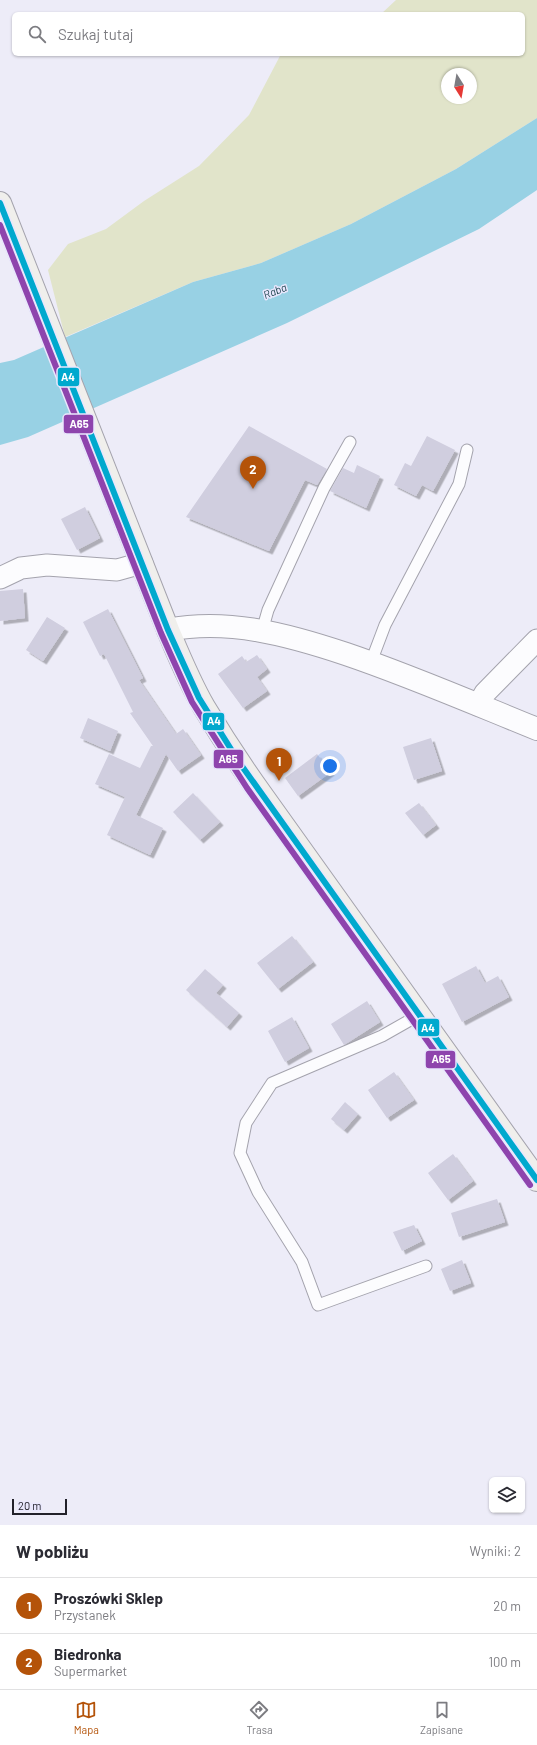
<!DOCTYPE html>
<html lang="pl">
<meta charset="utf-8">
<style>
:root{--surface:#fff;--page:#f2f2f3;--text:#2b2b33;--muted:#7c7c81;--line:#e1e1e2;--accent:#b45309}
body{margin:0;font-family:Barlow,sans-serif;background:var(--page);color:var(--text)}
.controls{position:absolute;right:12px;bottom:12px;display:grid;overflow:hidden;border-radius:6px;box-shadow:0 1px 3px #0004}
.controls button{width:36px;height:36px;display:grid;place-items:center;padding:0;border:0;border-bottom:1px solid var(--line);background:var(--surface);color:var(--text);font:20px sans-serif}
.compass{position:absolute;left:441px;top:68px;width:36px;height:36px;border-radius:50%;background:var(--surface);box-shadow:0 1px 3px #0004;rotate:169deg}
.scale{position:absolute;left:12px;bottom:10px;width:55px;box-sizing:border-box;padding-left:4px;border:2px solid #22212a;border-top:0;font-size:11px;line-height:14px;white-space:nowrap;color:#22212a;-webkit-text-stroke:3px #e9e7fd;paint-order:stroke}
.you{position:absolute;left:330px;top:766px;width:14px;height:14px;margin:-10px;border:3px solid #fff;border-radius:50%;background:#1a73e8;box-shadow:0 0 0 6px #1a73e833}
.badge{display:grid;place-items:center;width:26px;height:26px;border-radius:50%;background:var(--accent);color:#fff;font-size:13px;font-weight:700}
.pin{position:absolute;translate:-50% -33px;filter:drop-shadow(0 1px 2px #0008)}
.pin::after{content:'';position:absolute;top:21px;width:14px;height:12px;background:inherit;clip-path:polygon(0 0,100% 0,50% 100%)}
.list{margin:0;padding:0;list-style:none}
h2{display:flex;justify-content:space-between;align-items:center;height:52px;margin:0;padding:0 16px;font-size:17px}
h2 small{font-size:13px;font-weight:400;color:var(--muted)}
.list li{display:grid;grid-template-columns:26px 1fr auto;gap:12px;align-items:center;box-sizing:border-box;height:56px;padding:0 16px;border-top:1px solid var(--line)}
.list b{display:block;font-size:15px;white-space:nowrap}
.list p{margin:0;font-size:13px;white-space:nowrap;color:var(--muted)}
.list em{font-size:13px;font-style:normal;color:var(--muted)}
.icon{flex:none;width:22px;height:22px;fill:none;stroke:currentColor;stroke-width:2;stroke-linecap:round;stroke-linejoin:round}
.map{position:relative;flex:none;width:537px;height:1525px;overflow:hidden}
.search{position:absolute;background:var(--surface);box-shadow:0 1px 3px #0004;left:12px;right:12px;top:12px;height:44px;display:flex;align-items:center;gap:10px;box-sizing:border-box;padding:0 14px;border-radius:6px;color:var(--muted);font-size:15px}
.sheet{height:164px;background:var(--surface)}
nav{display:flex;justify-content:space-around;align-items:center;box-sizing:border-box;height:56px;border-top:1px solid var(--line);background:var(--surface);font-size:11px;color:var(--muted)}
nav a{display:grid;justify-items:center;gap:2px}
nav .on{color:var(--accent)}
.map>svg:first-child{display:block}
.green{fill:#e1e4ca;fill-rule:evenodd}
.water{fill:#98d1e4}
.building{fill:#d0cedf;filter:url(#shadow)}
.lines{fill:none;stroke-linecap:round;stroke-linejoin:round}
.service-casing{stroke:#a4a3ad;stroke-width:13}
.minor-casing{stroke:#a4a3ad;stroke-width:23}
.tertiary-casing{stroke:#a4a3ad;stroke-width:24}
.secondary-casing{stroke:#a4a3ad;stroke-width:24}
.service{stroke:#fcfcfe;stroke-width:11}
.minor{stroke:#fcfcfe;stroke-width:21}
.tertiary{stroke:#fcfcfe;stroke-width:22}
.secondary{stroke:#f0efec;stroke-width:22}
.bus-1-casing{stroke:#e9e7fd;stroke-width:9}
.bus-2-casing{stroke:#e9e7fd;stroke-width:9}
.bus-1{stroke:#00a9ce;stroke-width:6}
.bus-2{stroke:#8e44ad;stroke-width:6}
.labels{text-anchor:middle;stroke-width:3;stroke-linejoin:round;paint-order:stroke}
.water-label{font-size:11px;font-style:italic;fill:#204650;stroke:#e9e7fd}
.line-badge{stroke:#e9e7fd;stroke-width:1.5}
.badge-label{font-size:11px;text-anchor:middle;font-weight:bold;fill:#fff}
</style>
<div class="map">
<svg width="537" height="1525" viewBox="0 0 537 1525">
<defs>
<filter id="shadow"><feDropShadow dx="3.5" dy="3.5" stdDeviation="0" flood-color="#0004"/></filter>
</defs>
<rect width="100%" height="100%" fill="#edecf8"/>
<path class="green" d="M396 0H537V118L456 169 351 224 261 263 193 282 65 337 48 270 68 244 106 229 144 201 199 166 249 115 281 54H523V14H381ZM447 74H471V98H447Z"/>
<path class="water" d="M537 118V190L479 229 287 323 28 437 0 445V363L14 360 193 282 261 263 351 224 456 169Z"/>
<path class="building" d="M249 426 327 469 317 485 305 480 269 551 186 517Z
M427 436 455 450 433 491 422 485 416 496 394 485 405 463 411 466Z
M357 465 380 476 366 508 330 491 343 468 354 473Z
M85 507 100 538 77 550 61 519Z
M23 589 25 618 0 621V591Z
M108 609 143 678 139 680 176 734 183 729 201 755 178 771 166 754 136 815 163 828 150 855 107 835 125 797 95 784 109 754 140 768 151 746H153L130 713 133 712 104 654 100 656 83 622Z
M47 617 65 628 43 661 26 650Z
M257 655 267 669 257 677 267 691 243 708 218 674 242 656 246 662Z
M88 718 118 731 110 751 80 738Z
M431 738 442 771 414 780 403 747Z
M317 754 331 772 298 796 285 778Z
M193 793 220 822 200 840 173 812Z
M419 803 436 825 423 835 405 813Z
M292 936 313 962 278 989 257 963Z
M476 966 485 983 498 976 509 997 462 1022 442 984Z
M205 969 223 985 216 993 239 1013 227 1027 186 990Z
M367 1001 380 1022 344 1045 331 1024Z
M292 1017 309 1048 285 1062 268 1031Z
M394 1072 414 1100 387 1118 368 1090Z
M345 1102 358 1114 344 1130 331 1119Z
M453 1154 473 1181 448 1200 428 1173Z
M497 1199 505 1222 459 1237 451 1213Z
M414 1225 422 1241 402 1251 393 1232Z
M462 1260 471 1283 450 1291 441 1269Z"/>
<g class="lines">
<g class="service-casing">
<path id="service" d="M262 631 268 610 324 488 350 442
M371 662 385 625 459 484 467 450
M419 1015 382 1036 272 1083 246 1123 240 1153 258 1192 302 1262 318 1305 426 1266"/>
</g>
<g class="minor-casing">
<path id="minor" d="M0 578 21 568 47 565 117 570 142 563
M478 705 485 693 537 640"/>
</g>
<g class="tertiary-casing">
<path id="tertiary" d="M168 630C228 618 289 635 346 654 411 676 473 703 537 729"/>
</g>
<g class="secondary-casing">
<path id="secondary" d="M0 203 168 630C179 656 190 683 204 707 222 737 241 766 261 794L537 1180"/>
</g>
<use href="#service" class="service"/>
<use href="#minor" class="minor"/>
<use href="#tertiary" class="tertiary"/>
<use href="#secondary" class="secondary"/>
<g class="bus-1-casing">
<path id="bus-1" d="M0 203 168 630 199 698 239 762 537 1180"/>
</g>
<g class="bus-2-casing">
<path id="bus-2" d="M0 225 161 633 192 702 247 788 530 1185"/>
</g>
<use href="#bus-1" class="bus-1"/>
<use href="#bus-2" class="bus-2"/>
</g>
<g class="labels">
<g class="water-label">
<text transform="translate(275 291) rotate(-22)" y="4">Raba</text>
</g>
</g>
<g class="line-badge">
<rect x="57" y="367" width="23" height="20" rx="4" fill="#00a9ce"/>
<rect x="63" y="414" width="31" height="20" rx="4" fill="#8e44ad"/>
<rect x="202" y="712" width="23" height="19" rx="4" fill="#00a9ce"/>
<rect x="213" y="749" width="31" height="20" rx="4" fill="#8e44ad"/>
<rect x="417" y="1018" width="23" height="19" rx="4" fill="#00a9ce"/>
<rect x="425" y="1050" width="31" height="19" rx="4" fill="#8e44ad"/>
</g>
<g class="badge-label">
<text x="68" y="381">A4</text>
<text x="79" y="428">A65</text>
<text x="214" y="725">A4</text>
<text x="228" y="763">A65</text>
<text x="428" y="1032">A4</text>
<text x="441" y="1063">A65</text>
</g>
</svg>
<div class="controls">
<button><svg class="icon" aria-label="layers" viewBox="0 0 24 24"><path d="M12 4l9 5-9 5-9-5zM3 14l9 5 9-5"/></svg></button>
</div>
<svg class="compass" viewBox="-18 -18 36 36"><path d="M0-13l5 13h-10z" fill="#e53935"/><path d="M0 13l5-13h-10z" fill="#7c7c81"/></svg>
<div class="scale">20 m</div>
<div class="you"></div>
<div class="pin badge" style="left:279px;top:781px">1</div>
<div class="pin badge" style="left:253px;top:489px">2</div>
<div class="search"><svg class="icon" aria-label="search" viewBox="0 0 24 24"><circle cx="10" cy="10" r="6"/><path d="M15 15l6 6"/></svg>Szukaj tutaj</div>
</div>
<section class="sheet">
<h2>W pobliżu<small>Wyniki: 2</small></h2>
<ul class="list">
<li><span class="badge">1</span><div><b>Proszówki Sklep</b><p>Przystanek</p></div><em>20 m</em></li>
<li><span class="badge">2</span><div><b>Biedronka</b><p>Supermarket</p></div><em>100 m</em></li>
</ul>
</section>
<nav>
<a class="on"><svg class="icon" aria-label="map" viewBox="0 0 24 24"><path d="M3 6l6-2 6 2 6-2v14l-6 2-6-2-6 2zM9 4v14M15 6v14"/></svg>Mapa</a>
<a><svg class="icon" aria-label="directions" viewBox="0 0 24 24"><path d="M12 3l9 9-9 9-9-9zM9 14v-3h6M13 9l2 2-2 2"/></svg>Trasa</a>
<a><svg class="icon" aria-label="saved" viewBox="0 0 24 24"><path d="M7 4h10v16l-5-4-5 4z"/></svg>Zapisane</a>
</nav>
